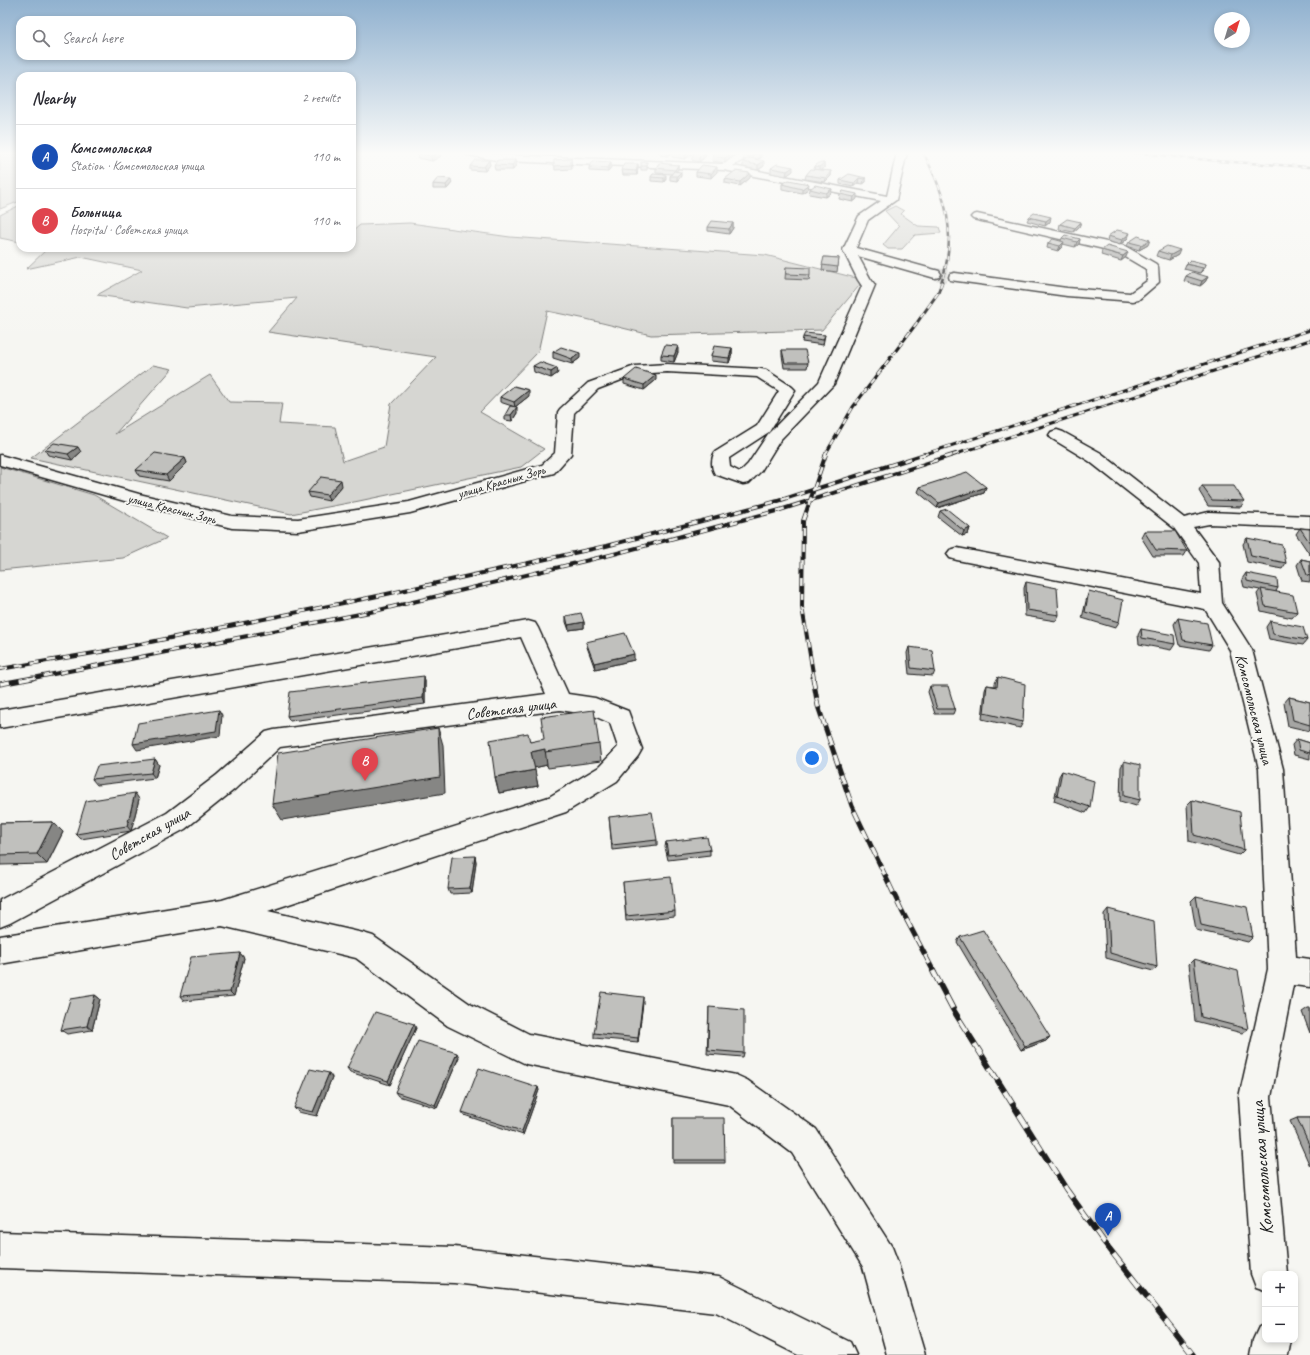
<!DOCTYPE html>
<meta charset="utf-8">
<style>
:root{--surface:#fff;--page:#f2f2f3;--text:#2b2b33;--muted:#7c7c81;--line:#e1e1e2;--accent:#d93025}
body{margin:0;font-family:Caveat,sans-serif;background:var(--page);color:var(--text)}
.controls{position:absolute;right:12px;bottom:12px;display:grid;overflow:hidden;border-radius:8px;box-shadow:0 2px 6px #0003}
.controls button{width:36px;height:36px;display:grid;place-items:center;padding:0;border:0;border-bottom:1px solid var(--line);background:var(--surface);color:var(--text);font:20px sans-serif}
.compass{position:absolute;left:1214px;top:12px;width:36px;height:36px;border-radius:50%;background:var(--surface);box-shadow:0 2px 6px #0003;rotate:38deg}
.you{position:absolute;left:812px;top:758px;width:14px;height:14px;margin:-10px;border:3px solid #fff;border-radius:50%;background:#1a73e8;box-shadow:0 0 0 6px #1a73e833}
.badge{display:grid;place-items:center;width:26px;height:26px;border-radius:50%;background:var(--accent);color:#fff;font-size:13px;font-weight:700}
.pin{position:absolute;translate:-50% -33px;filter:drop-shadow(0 1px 2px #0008)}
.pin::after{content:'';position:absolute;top:21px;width:14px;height:12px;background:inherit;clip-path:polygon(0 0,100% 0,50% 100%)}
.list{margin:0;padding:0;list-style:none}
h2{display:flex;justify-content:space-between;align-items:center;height:52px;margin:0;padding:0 16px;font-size:17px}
h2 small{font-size:13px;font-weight:400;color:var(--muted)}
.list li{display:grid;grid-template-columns:26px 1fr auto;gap:12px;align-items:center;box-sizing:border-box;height:64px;padding:0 16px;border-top:1px solid var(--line)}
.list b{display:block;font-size:15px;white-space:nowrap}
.list p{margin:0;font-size:13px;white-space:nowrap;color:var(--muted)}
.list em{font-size:13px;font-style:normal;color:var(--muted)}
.icon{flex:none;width:22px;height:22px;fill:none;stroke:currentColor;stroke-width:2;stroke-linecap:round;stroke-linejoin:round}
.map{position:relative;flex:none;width:1310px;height:1355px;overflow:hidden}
.search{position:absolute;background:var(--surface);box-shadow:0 2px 6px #0003;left:16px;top:16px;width:340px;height:44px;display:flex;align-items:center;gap:10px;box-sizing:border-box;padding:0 14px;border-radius:12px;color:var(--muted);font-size:15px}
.panel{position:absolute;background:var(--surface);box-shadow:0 2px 6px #0003;left:16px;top:72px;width:340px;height:180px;border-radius:12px}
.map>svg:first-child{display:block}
.green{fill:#d6d6d2;stroke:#797977}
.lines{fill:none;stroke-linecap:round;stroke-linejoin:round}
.minor-tunnel{stroke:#d5d5d2;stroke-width:12;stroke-dasharray:12 5.5;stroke-linecap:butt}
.minor-casing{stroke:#1c1c1c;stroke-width:3}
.minor{fill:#f6f6f2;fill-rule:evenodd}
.rail-far4-casing{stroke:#1c1c1c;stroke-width:2.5}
.rail-far3-casing{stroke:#1c1c1c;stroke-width:3}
.rail-far2-casing{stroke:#1c1c1c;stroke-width:4}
.rail-far1-casing{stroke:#1c1c1c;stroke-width:5}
.rail-casing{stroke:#1c1c1c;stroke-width:6}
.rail-far4{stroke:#f6f6f2;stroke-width:1.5;stroke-dasharray:4.5;stroke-linecap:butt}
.rail-far3{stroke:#f6f6f2;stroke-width:2;stroke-dasharray:6;stroke-linecap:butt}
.rail-far2{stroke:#f6f6f2;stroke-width:2.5;stroke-dasharray:8;stroke-linecap:butt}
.rail-far1{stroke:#f6f6f2;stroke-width:3.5;stroke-dasharray:10;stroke-linecap:butt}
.rail{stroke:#f6f6f2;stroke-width:4.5;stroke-dasharray:14;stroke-linecap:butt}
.wall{fill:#a5a5a3;stroke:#1c1c1c}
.shaded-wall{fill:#868684;stroke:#1c1c1c}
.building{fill:#c0c0bd;stroke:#1c1c1c}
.labels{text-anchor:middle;stroke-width:4;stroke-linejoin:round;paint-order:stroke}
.far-street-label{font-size:13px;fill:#1c1c1c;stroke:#f6f6f2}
.street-label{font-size:16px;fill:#1c1c1c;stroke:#f6f6f2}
.near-street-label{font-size:19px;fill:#1c1c1c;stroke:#f6f6f2}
</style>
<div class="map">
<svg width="1310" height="1355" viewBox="0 0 1310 1355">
<rect width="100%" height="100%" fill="#f6f6f2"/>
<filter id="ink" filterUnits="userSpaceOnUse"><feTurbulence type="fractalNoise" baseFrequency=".025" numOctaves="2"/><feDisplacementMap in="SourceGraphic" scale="8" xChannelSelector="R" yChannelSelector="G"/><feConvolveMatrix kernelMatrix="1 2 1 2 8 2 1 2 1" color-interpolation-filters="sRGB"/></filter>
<g filter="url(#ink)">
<path class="green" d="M0 152H20V201L0 209Z
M20 205V242L0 238V215Z
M895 206 904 211 901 214 918 226 939 227 941 233 915 235 902 249H888L883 245 899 226 885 211Z
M410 223 510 237 765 255 864 280 822 330 651 335 586 319 547 311 538 352 480 412 544 449 521 467 359 501 291 514 31 458 153 365 172 369 115 434 210 375 229 402 282 403 279 424 335 427 343 461 384 447 391 404 436 357 268 332 297 298 187 308 97 295 142 270 81 257 26 269 48 248H352V232L360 225Z
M0 467 94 495 167 538 123 558 0 570Z"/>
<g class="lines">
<path class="minor-tunnel" d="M935 274 955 277"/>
<g class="minor-casing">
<path id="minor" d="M463 152H483L502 155 722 164 743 152H755L753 154 733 166 887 196 897 152H907L896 200 868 220 856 248 939 271 941 274 939 277 935 278 858 256 870 278 875 285 834 384 780 440 761 471 749 483 743 484 715 474C711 468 711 458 715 452L757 426 779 391 757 377 667 372 637 374 598 389 574 413 571 454 554 473 410 513 298 531 232 528 128 502 0 465V455L139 494 232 516 298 519 409 502 542 465 555 453 558 412 560 409 588 383 635 366 667 364 761 369 766 370 792 387 795 390 769 432 729 458 730 467 740 472 748 464 768 434 819 382 862 286 858 280 843 250 859 216 881 201 724 170 502 161 468 155Z
M977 214 1125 246 1156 264 1158 267 1159 282 1138 300 1133 301 1067 296 950 280 949 277 950 274 955 273 1067 288 1130 293 1147 281 1146 269 1117 252 973 219 971 217 973 215Z
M1057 430 1063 432 1101 453 1184 518 1209 512 1310 516V528L1209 524 1193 527 1219 562 1222 603 1252 650 1283 769 1296 957 1310 959V987L1293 985 1271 1097 1287 1274H1265V1290L1256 1287 1251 1274 1239 1097 1268 969 1259 769 1230 650 1205 609 957 560 950 558 947 554 950 550 957 548 1201 594 1199 563 1174 528 1089 461 1051 438 1049 435 1051 432Z
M528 621 535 623 538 628 568 694 595 698 628 711 642 749 638 756 617 781 566 812 268 911 363 933 373 936 470 1004 529 1034 736 1075 747 1080 816 1129 892 1247 897 1260 925 1355H887L863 1267 792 1153 729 1105 526 1064 448 1026 356 958 222 926 0 964V936L222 900 549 797 599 767 618 747 610 723 592 715 560 710 280 747 235 789 185 829 10 923 0 927V900L167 813 217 775 266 732 274 730 546 694 521 637 0 728V710Z
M0 1232 454 1247 719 1277 850 1342 856 1355H798L716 1313 454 1283 0 1268Z
M1265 1324V1340H1291L1288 1355H1250L1253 1340 1259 1327Z"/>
</g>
<use href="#minor" class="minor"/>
<g class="rail-far4-casing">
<path id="rail-far4" d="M923 152C946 196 958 234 941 283
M1131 152 1218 161 1310 167"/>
</g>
<g class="rail-far3-casing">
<path id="rail-far3" d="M825 455 853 407 916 324 938 293 942 282
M922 455 1310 330
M953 455 1310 340"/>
</g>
<g class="rail-far2-casing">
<path id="rail-far2" d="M0 669 106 651 373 597 606 546 778 501 925 454
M28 679 375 611 610 555 780 510 956 454
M814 679 802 607 803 521 826 454"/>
</g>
<g class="rail-far1-casing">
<path id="rail-far1" d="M813 678 818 706 852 806 902 911 934 972
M0 684 33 678"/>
</g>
<g class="rail-casing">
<path id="rail" d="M933 971 954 1011 1066 1189 1104 1242 1193 1355"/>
</g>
<use href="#rail-far4" class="rail-far4"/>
<use href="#rail-far3" class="rail-far3"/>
<use href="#rail-far2" class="rail-far2"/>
<use href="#rail-far1" class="rail-far1"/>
<use href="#rail" class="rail"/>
</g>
<path class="wall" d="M441 152V156L432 161 419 158 418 154Z
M660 152H671V153L667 156 660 155Z
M695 152 685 159 672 157V153Z
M713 152H726L732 157 725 163 712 161Z
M706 153 705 157 699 162 692 160V156Z
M761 153V158L758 159 753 158 752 159 764 166 758 170 743 167V162L746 160H743L744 156Z
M571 159 572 169 555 170 554 160Z
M489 160 490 165 485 171 470 170V166Z
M515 160 516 165 513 170H495L494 165Z
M611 162V167L608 172 589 171V167Z
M647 162V170H641V166Z
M824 163V168L821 170 831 171V176L825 182 805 179 806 175 814 169 815 166Z
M638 164V168L637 175H623L622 170Z
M678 165V169L676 171 681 176 677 181 670 180V176L672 174 656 173V168Z
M771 168 793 171 786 176 771 173Z
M696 172H717L711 178 696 176Z
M653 174 666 179 664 182 651 181V177Z
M750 178 740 186 725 183V179Z
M866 178V182L863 184 858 183 853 187 840 184V180Z
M452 183 447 189H433V184Z
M782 184 808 189 802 193 782 189Z
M810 189H832L831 193 826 197 809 194Z
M843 191 857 199 853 202 839 199 840 194Z
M1029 217 1050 222 1045 226 1027 221Z
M1081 222 1079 227 1073 232 1059 229 1060 224Z
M733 223V228L729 234 708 231V227Z
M1108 236 1128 238 1120 245 1107 241Z
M1062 238 1080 239 1079 244 1075 247 1063 244 1062 247 1058 251 1047 248 1048 243 1061 241Z
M1129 242 1148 245 1139 250 1127 246Z
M1102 250 1126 257 1121 261 1101 255Z
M1158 251 1178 255 1169 260 1156 256Z
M824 257 839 258 837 272 822 270Z
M1186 264H1206L1204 269 1200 273 1184 269Z
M786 267 810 275 809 280 785 279Z
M1186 276 1208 277 1205 282 1200 286 1184 281Z
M825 335 823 345 802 342 803 337Z
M732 348V354L729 363 711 361V356Z
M782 350 808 363 807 368H784L782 355Z
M553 352 580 358 572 364 553 358Z
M678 352 674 362 661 360V355Z
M533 366 558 373 551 378 534 372Z
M624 379 656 380 644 390 624 384Z
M529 396 515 407 517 413 512 421 505 420V415L515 407 500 402V397Z
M45 450 81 452 72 460 48 455Z
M185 458 187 463 169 481 139 476 136 470Z
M342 486 329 501 310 497 308 492Z
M1202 486 1244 501 1241 507 1208 506 1199 491Z
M920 487H986L984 493 937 508 918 492Z
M940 511 970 528 968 534 962 536 938 517Z
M1300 528 1310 529V555L1296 534Z
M1144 531 1187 551 1184 556H1153L1141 537Z
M1247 538 1286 563 1282 569 1247 562 1243 544Z
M1301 559 1310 561V582L1302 581 1297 565Z
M1246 573 1278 588 1276 591 1297 612 1292 618 1261 611 1257 594 1260 590 1244 587 1242 579Z
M1026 582 1059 615 1056 621 1025 616 1024 588Z
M1089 591 1119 622 1115 628 1082 618 1087 597Z
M566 616 584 622V628L569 630 566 622Z
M1178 618 1212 645 1209 650 1179 645 1174 624Z
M1270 621 1307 640 1303 645 1269 639 1266 627Z
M1141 629 1175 644 1171 650 1139 644 1138 635Z
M586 642 634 660 595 669 587 647Z
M909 647 935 671 933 676 909 674 907 653Z
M998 677 1023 722 1020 728 982 719 985 690 987 685 995 686V683Z
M425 681V704L290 721 287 716Z
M930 686 955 709 953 714H935L928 692Z
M1289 697 1310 702V731L1288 726 1284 703Z
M1297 739 1310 743V759L1294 755 1292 745Z
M530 742 599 744 601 761 548 768 547 765 534 768 538 786 499 793 495 777Z
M155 759 159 765 155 778 97 785 92 779Z
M1124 761 1140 800 1136 806 1120 801 1121 767Z
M1062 771 1090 807 1086 813 1054 801 1059 776Z
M139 799 131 831 81 839 76 834Z
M1192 800 1244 850 1239 855 1189 841 1187 805Z
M609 817 657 840V845L612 850Z
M53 822 63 832 47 864 0 865V823Z
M666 842 710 850V855L668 860 665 847Z
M475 856 476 862 472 893 450 894 448 889Z
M623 882 675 911V916L626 921Z
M1196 896 1253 937 1248 942 1196 930 1191 901Z
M1108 909 1157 967 1153 971 1106 958 1104 914Z
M960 937 1046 1041 1021 1050 957 942Z
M240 953 244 958 234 996 184 1001 180 996Z
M1194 959 1248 1029 1242 1033 1195 1021 1189 964Z
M95 995 100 999 92 1030 67 1034 61 1030Z
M643 1002 638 1042 594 1038V1033Z
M709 1007 744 1053 743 1057 707 1054Z
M1308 1008H1310V1033L1302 1012Z
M416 1028 390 1085 350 1072 347 1068Z
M459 1057 437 1108 398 1096 395 1092Z
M332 1077 317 1116 298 1112 294 1108Z
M539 1090 523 1135 464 1115 462 1112Z
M673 1118 725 1160V1163H673Z
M1297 1118H1310V1166L1290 1121Z"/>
<path class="shaded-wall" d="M441 152V156L432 161 431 156Z
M667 152H671V153L667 156Z
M689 152H695L685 159V155Z
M706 153 705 157 699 162V157Z
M732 153V157L725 163V158Z
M761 153V158L758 159 759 155Z
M753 154V158L749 161V157Z
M489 160 490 165 485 171 484 167Z
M515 160 516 165 513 170 512 166Z
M764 161V166L758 170V165Z
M611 162V167L608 172V168Z
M824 163V168L819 171V167Z
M638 164V168L637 175 636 171Z
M678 165V169L675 174V170Z
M717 167V172L711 178V174Z
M793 167V171L786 176 787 171Z
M831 171V176L825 182 826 178Z
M681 172V176L677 181V176Z
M750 173V178L740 186V182Z
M666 175V179L664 182V178Z
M859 178 858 183 853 187 854 183Z
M866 178V182L863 184 864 179Z
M451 179 452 183 447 189 446 185Z
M809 184 808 189 802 193V189Z
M832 189 831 193 826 197V193Z
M857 194V199L853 202 854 197Z
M1051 217 1050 222 1045 226 1046 221Z
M1081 222 1079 227 1073 232 1075 228Z
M733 223V228L729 234V229Z
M1130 233 1128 238 1120 245 1122 240Z
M1080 239 1079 244 1075 247 1077 242Z
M1150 240 1148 245 1139 250 1141 245Z
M1064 242 1062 247 1058 251 1060 246Z
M1180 250 1178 255 1169 260 1171 255Z
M1128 252 1126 257 1121 261 1123 256Z
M1206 264 1204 269 1200 273 1203 268Z
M1208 277 1205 282 1200 286 1202 281Z
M678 346V352L674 362V356Z
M732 348V354L729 363V358Z
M580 353V358L572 364V359Z
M557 368 558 373 551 378V372Z
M656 375V380L644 390V385Z
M529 390V396L515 407 514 402Z
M517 407V413L512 421 511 415Z
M78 447 81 452 72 460 68 454Z
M185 458 187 463 169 481 166 475Z
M341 480 342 486 329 501 327 495Z
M986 487 984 493 937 508 939 503Z
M970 528 968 534 962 536 964 531Z
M584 622V628L569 630 568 625Z
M634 654V660L595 669 594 663Z
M424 676 425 681V704L423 698Z
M219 710 222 715 220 736 137 750 133 744Z
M438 728 443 745 445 793 282 820 272 804Z
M545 749 547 765 534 768 531 752Z
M155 759 159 765 155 778 151 773Z
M535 770 538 786 499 793 495 777Z
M135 793 139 799 131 831 127 826Z
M53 822 63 832 47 864 37 854Z
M475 856 476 862 472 893 470 888Z
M240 953 244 958 234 996 230 992Z
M95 995 100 999 92 1030 87 1026Z
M643 997V1002L638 1042V1038Z
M414 1024 416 1028 390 1085 388 1081Z
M1050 1037 1046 1041 1021 1050 1025 1046Z
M457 1053 459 1057 437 1108 435 1105Z
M329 1073 332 1077 317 1116 313 1112Z
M538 1087 539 1090 523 1135 522 1131Z"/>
<path class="building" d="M422 152H441L431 156 418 154Z
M673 152H689L685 155 672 153Z
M698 152 706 153 699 157 692 156Z
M713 152H726L732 153 725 158 712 156 717 153Z
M750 152H753L761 153 759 155 753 154 749 157 744 156Z
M749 158 764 161 758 165 743 162Z
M571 159V165L554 166V160Z
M475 160H489L484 167 470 166Z
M498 160H515L512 166 494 165Z
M593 161 611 162 608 168 589 167Z
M641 162H647V166H641Z
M820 162 824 163 819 167 815 166Z
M659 163 678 165 675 170 656 168Z
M624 164H638L636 171 622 170Z
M777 164 793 167 787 171 771 168Z
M702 165 717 167 711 174 696 172Z
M811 169 831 171 826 178 806 175Z
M674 171 681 172 677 176H670Z
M735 171 750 173 740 182 725 179Z
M653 174 666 175 664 178 651 177Z
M849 174 866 178 864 179 859 178 854 183 840 180Z
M438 178 451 179 446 185 433 184Z
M789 180 809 184 802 189 782 184Z
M815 185 832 189 826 193 810 189Z
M843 191 857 194 854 197 840 194Z
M1034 213 1051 217 1046 221 1029 217Z
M1067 219 1081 222 1075 228 1060 224Z
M712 221 733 223 729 229 708 227Z
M1117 230 1130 233 1122 240 1108 236Z
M1065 235 1080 239 1077 242 1062 238Z
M1138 236 1150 240 1141 245 1129 242Z
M1053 239 1064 242 1060 246 1048 243Z
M1107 246 1128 252 1123 256 1102 250Z
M1167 246 1180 250 1171 255 1158 251Z
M824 257 839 258 838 267 822 265Z
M1190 260 1206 264 1203 268 1186 264Z
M786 267 810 268V275L786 274Z
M1192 272 1208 277 1202 281 1186 276Z
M805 333 825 335 823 340 803 337Z
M665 345 678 346 674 356 661 355Z
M714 346 732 348 729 358 711 356Z
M561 347 580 353 572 359 553 352Z
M782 350H805L808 363H785Z
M540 362 557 368 551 372 533 366Z
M636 369 656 375 644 385 624 379Z
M514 386 529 390 514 402 500 397Z
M510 406 517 407 511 415H505Z
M54 443 78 447 68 454 45 450Z
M155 453 185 458 166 475 136 470Z
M967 472 986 487 939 503 920 487Z
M321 477 341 480 327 495 308 492Z
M1202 486H1234L1244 501 1212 500Z
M947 509 970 528 964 531 940 511Z
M1300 528 1310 529V543Z
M1144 531H1175L1187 551 1156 550Z
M1247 538 1282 545 1286 563 1251 556Z
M1301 559 1310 561V576L1307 575Z
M1246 573 1277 579 1278 588 1247 581Z
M1026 582 1057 588 1059 615 1027 610Z
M1261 589 1293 595 1297 612 1265 606Z
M1089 591 1123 600 1119 622 1085 612Z
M581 613 584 622 568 625 566 616Z
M1178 618 1207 623 1212 645 1183 640Z
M1270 621 1303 627 1307 640 1273 634Z
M1141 629 1174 635 1175 644 1142 638Z
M625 633 634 654 594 663 586 642Z
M909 647 932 650 935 671 911 668Z
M424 676 423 698 287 716 290 692Z
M998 677 1025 684 1023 722 984 713 987 685 997 687Z
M930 686H948L955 709H937Z
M1289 697 1310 702V725L1293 720Z
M219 710 216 731 133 744 138 723Z
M594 710 599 744 545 752V749L531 752 535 770 495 777 490 740 528 733 530 742 544 739 541 717Z
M438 728 440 777 272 804 278 753Z
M1297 739 1310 743V753L1299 750Z
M155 759 151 773 92 779 97 766Z
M1124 761 1140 765V800L1124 796Z
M1062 771 1094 781 1090 807 1057 796Z
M135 793 127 826 76 834 86 801Z
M1192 800 1240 812 1244 850 1194 835Z
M652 812 657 840 612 845 609 817Z
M53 822 37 854 0 855V823Z
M707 837 710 850 668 855 666 842Z
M475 856 470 888 448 889 452 857Z
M671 877 675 911 626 916 623 882Z
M1196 896 1247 907 1253 937 1201 925Z
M1108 909 1154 921 1157 967 1110 953Z
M983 930 1050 1037 1025 1046 960 937Z
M240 953 230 992 180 996 191 957Z
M1194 959 1238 971 1248 1029 1201 1017Z
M601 992 643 997 638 1038 594 1033Z
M95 995 87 1026 61 1030 70 999Z
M709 1007 744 1010V1053L708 1050Z
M375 1012 414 1024 388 1081 347 1068Z
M418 1041 457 1053 435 1105 395 1092Z
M479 1068 538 1087 522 1131 462 1112Z
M310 1069 329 1073 313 1112 294 1108Z
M673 1118H724L725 1160H673Z
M1297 1118H1310V1147Z"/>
</g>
<linearGradient id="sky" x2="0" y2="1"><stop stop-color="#90b1cf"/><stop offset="0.45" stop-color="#fbfbf9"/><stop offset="1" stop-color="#fbfbf9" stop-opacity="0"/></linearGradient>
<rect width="1310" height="341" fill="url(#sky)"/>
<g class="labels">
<g class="far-street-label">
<text transform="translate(501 481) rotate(-16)" y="5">улица Красных Зорь</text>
<text transform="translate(172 508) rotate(14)" y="5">улица Красных Зорь</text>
</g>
<g class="street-label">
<text transform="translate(511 708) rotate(-7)" y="6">Советская улица</text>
<text transform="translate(1255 709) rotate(76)" y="6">Комсомольская улица</text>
<text transform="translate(149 833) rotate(-30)" y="6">Советская улица</text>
</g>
<g class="near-street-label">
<text transform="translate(1261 1168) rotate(-94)" y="7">Комсомольская улица</text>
</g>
</g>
</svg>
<div class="controls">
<button>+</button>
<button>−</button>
</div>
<svg class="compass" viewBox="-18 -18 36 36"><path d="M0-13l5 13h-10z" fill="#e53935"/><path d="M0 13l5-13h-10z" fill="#7c7c81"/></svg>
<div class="you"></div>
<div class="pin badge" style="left:1108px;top:1236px;background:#1a4fb4">A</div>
<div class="pin badge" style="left:365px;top:781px;background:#e0444e">B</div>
<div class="search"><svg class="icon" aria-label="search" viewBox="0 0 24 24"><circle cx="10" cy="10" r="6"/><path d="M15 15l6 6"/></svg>Search here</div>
<section class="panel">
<h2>Nearby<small>2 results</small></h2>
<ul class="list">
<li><span class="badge" style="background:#1a4fb4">A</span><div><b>Комсомольская</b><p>Station · Комсомольская улица</p></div><em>110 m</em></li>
<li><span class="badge" style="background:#e0444e">B</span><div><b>Больница</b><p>Hospital · Советская улица</p></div><em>110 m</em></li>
</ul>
</section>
</div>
